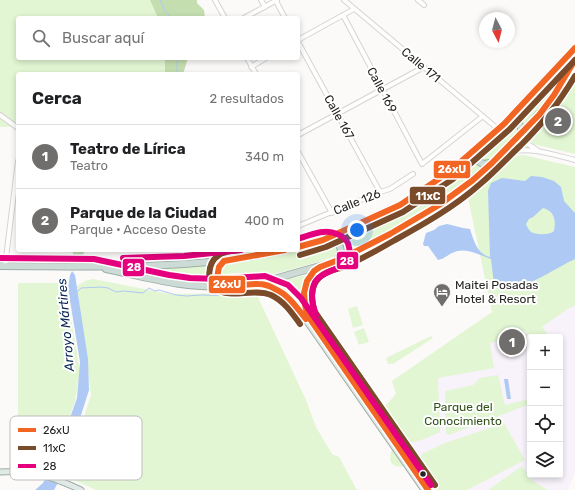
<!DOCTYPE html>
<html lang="es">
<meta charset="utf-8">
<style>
:root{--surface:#fff;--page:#f2f2f2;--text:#202124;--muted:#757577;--line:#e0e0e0;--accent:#706e6c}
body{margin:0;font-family:Rubik,sans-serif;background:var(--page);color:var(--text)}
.controls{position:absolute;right:12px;bottom:12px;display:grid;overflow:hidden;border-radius:4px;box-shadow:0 2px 6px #0003}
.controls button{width:36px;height:36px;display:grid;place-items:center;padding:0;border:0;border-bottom:1px solid var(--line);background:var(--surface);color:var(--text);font:20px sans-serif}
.compass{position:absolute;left:479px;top:12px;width:36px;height:36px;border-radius:50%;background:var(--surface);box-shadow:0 2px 6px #0003;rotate:173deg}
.you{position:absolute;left:357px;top:230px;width:14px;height:14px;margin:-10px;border:3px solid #fff;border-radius:50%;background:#1a73e8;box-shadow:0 0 0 6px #1a73e833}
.badge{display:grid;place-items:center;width:26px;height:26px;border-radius:50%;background:var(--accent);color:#fff;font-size:13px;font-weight:700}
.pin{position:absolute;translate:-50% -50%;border:2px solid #fff;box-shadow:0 1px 4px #0006}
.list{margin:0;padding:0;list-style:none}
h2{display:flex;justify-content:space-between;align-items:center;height:52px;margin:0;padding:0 16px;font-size:17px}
h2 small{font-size:13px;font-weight:400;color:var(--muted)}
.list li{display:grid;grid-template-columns:26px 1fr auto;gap:12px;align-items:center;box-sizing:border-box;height:64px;padding:0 16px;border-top:1px solid var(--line)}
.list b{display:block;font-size:15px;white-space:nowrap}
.list p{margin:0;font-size:13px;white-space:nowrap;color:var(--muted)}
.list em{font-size:13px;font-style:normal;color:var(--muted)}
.icon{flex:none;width:22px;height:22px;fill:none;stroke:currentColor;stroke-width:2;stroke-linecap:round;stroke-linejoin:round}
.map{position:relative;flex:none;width:575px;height:490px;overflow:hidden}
.search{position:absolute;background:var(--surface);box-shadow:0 2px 6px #0003;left:16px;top:16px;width:284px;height:44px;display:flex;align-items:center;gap:10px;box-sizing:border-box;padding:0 14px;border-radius:4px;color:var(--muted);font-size:15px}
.panel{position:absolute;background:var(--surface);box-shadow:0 2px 6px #0003;left:16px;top:72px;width:284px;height:180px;border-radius:4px}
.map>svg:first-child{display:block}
.commercial{fill:#f8f3fb;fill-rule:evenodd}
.green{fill:#e2f6d3}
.forest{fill:#c4deb0}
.water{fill:#aec9f4;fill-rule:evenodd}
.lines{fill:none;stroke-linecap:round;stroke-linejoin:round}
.stream{stroke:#aec9f4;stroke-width:1}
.minor-casing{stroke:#d6d4d2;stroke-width:6}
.major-casing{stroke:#9daea7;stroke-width:7}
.highway-casing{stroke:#9daea7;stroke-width:8}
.minor{stroke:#fffefe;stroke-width:4}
.major{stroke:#e0e9e5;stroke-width:5}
.highway{stroke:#ccdbd5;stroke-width:6}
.bus-1-casing{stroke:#fff;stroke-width:9}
.bus-2-casing{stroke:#fff;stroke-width:9}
.bus-3-casing{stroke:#fff;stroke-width:9}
.bus-1{stroke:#f26522;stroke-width:6}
.bus-2{stroke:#7a4b2a;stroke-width:6}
.bus-3{stroke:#e5007d;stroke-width:6}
.bus-dot{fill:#252321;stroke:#fff;stroke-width:1.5}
.labels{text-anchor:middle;stroke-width:4;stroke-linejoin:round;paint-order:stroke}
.street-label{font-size:12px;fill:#252321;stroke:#fff}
.poi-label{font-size:12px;fill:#252321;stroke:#fff;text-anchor:start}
.park-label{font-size:12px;fill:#325219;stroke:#fff}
.water-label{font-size:13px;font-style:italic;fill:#082755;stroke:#fff}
.key{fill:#fff;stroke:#bebdbc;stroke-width:1}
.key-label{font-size:11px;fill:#252321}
.line-badge{stroke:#fff;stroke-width:1.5}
.badge-label{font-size:11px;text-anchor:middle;font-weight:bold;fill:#fff}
</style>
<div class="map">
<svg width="575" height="490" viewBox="0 0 575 490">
<rect width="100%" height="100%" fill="#fcfaf8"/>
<path class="commercial" d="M575 304V472L568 490H434L384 416 386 405 396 394 392 381 492 313ZM530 337H560V475H530Z"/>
<path class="green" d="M0 0H150L158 18H18V58H165V74H18V125L6 127H0Z
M575 50V54L545 105 522 129C522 123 519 119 513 118Z
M575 75V154L533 144 530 139V133L552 108Z
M507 123 516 125 519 129 518 133C511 140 492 164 483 160 477 158 478 154 479 149Z
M523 136 534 149 508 151Z
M475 154 487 165 465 184 421 214 339 259 342 253 330 238 400 206Z
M524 155 575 167V306L569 308 542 327 550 337H534L533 335 527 336 526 331 500 335 501 341 490 343 494 368 438 378 440 432C428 437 409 449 398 438 392 432 388 423 384 416L386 405 396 394 392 381 492 312 467 193 513 156Z
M328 242 335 244C338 248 337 253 334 257 318 262 239 286 227 281 224 280 223 277 221 274L224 266 231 263 298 250Z
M219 264C215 272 213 276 218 284L192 283 120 269 179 268Z
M307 275 302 288 307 316 394 444 289 293 272 283Z
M93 279 170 294 256 293 306 400 316 427 332 454 339 457 357 490H96L65 476 91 395 77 286 85 281Z
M18 283H65L80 371 75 401 58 449 18 443Z
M357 306 363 325 353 328 348 309Z
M364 328 369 342 359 345 354 332Z
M431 336 433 338 393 364H388L386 359 388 357Z
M498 375 505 405 530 399V404L449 435 446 433 445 391 473 385 480 378Z
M504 423 525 460 467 490H436L416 461 422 454 445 443Z
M392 449 404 466C390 469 388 460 392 449Z
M522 466 531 480 548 490H488Z"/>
<path class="forest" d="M150 0H197V3L204 10 205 18H158Z
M165 58H188L183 74H165Z
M73 250H86L79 260 73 259Z"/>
<path class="water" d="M531 176 542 177 554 181 561 187 564 201 575 213V259C552 269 519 297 494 284L491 259C478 255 466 246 452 253 446 256 444 259 438 260L428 246H424L423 244 426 233 434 230 439 226 447 224 463 228 470 229C474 241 477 254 490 257L488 191 491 183 502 178 525 181ZM543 208C555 211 556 221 554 231 550 235 536 235 531 232 529 230 527 227 526 224L529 219 533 217Z
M72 271 75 275 88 359 89 390 62 475 54 490H35L43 483 57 454 77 398 80 362 68 288 70 275Z
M504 379H508L511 399H507Z"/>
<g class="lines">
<path class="stream" d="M160 0 165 11 171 18
M177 74V58
M76 263 83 250
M77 292 81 288 101 287 108 288 116 292 124 291 143 293 149 288 155 291 159 290 176 295 187 296 201 295 241 296H245L254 291 277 298"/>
<g class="minor-casing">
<path id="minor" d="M215 0 225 18
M261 0 265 7
M344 0 498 129
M418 0 424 5
M276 1 285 18
M343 15 422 164 483 116
M244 18 277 0
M298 40 354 9
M298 42 380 192
M247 58 256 74
M251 67 266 58
M0 115 18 128
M522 132 528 144 537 150
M298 135 424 67
M298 152 332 213
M503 154C527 145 551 154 575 160
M298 226 380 192 390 189 413 174
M5 266 18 161"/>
</g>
<g class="major-casing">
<path id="major" d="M259 284C274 283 285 293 294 303L424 490
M316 328C301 306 297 285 319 267
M0 472C32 469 53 477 81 490"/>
</g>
<g class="highway-casing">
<path id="highway" d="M505 123C514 119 521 123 522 132
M477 149C474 155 476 161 483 164L490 163
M328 240C336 238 341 245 341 253L337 260
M298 247 323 240 400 205 449 172 504 124 575 48
M228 260C214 264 213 279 225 285L247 284 274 279 334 262 390 234 422 216 467 185 501 155 546 106 575 60
M0 266C95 266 191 271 285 250
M106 269C146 277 185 289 227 286"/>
</g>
<use href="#minor" class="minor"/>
<use href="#major" class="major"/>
<use href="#highway" class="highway"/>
<g class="bus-1-casing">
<path id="bus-1" d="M298 247 323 240 400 205 449 172 504 124 575 48
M285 250 224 261 219 267 217 278C225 291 245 283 258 284 264 284 270 286 275 289 289 295 297 308 306 319
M428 490 308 316 305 305 304 293 307 281 314 271 320 267 341 259 390 234 439 205 473 180 492 163 539 115 554 95 575 60"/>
</g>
<g class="bus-2-casing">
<path id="bus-2" d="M240 250C234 251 224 251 219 255 207 263 205 284 219 291 235 298 254 288 271 295 284 301 292 313 300 324
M300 255 326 247 403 212 453 179 510 129 575 60
M435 485 315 312C311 301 310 287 319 278 325 271 335 270 344 267 361 259 378 250 395 240 424 224 454 207 479 185 494 173 507 158 521 145 544 122 558 104 575 76"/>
</g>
<g class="bus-3-casing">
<path id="bus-3" d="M298 239C310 235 325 228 337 234 343 236 348 241 349 247 354 272 324 267 315 282 310 292 312 304 316 315
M0 258 94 259 169 275 190 278 218 279 265 276 288 285 301 298 431 485
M123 258 184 256 241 250"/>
</g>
<use href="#bus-1" class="bus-1"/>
<use href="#bus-2" class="bus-2"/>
<use href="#bus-3" class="bus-3"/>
</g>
<defs>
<g id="hotel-pin" transform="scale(0.9)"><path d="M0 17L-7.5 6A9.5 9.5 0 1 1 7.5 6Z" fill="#706e6c" stroke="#fff"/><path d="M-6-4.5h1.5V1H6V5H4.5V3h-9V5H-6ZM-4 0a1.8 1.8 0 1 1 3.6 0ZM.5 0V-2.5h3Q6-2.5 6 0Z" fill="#fff"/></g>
</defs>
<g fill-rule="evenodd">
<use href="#hotel-pin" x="442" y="292"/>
</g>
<circle class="bus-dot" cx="423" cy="474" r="3.5"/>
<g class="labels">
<g class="street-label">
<text transform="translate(421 65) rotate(40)" y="4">Calle 171</text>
<text transform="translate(382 90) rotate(62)" y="4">Calle 169</text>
<text transform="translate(339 117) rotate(61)" y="4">Calle 167</text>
<text transform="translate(357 202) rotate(-22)" y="4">Calle 126</text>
</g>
<g class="poi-label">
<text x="455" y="289">Maitei Posadas<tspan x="455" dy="14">Hotel &amp; Resort</tspan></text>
</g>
<g class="park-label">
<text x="463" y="411">Parque del<tspan x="463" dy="14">Conocimiento</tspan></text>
</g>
<g class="water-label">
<text transform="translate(65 325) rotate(-95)" y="5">Arroyo Mártires</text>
</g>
</g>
<rect x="10" y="416" width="132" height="64" rx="6" class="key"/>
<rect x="18" y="428" width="18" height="4" fill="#f26522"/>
<rect x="18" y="446" width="18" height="4" fill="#7a4b2a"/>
<rect x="18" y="464" width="18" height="4" fill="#e5007d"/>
<g class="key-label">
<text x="43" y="434">26xU</text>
<text x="43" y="452">11xC</text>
<text x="43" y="470">28</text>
</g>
<g class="line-badge">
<rect x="433" y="160" width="38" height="19" rx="4" fill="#f26522"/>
<rect x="409" y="186" width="37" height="19" rx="4" fill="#7a4b2a"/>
<rect x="336" y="251" width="23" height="19" rx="4" fill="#e5007d"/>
<rect x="122" y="258" width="23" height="19" rx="4" fill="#e5007d"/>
<rect x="208" y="275" width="38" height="19" rx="4" fill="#f26522"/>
</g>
<g class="badge-label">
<text x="452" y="173">26xU</text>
<text x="428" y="200">11xC</text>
<text x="347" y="265">28</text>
<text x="134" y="271">28</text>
<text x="227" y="288">26xU</text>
</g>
</svg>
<div class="controls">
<button>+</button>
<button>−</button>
<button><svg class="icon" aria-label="locate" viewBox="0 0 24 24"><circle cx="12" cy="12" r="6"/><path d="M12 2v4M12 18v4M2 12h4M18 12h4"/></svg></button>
<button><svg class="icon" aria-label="layers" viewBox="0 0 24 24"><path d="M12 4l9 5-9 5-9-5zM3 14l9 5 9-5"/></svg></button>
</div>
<svg class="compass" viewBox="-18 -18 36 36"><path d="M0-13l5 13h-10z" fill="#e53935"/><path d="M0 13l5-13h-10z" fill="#757577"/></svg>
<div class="you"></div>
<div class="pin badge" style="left:512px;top:342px">1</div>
<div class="pin badge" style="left:558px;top:121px">2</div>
<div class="search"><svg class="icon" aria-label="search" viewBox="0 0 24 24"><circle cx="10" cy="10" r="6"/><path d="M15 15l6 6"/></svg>Buscar aquí</div>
<section class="panel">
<h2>Cerca<small>2 resultados</small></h2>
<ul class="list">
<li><span class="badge">1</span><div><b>Teatro de Lírica</b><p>Teatro</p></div><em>340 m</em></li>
<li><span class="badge">2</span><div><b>Parque de la Ciudad</b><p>Parque · Acceso Oeste</p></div><em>400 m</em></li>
</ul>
</section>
</div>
